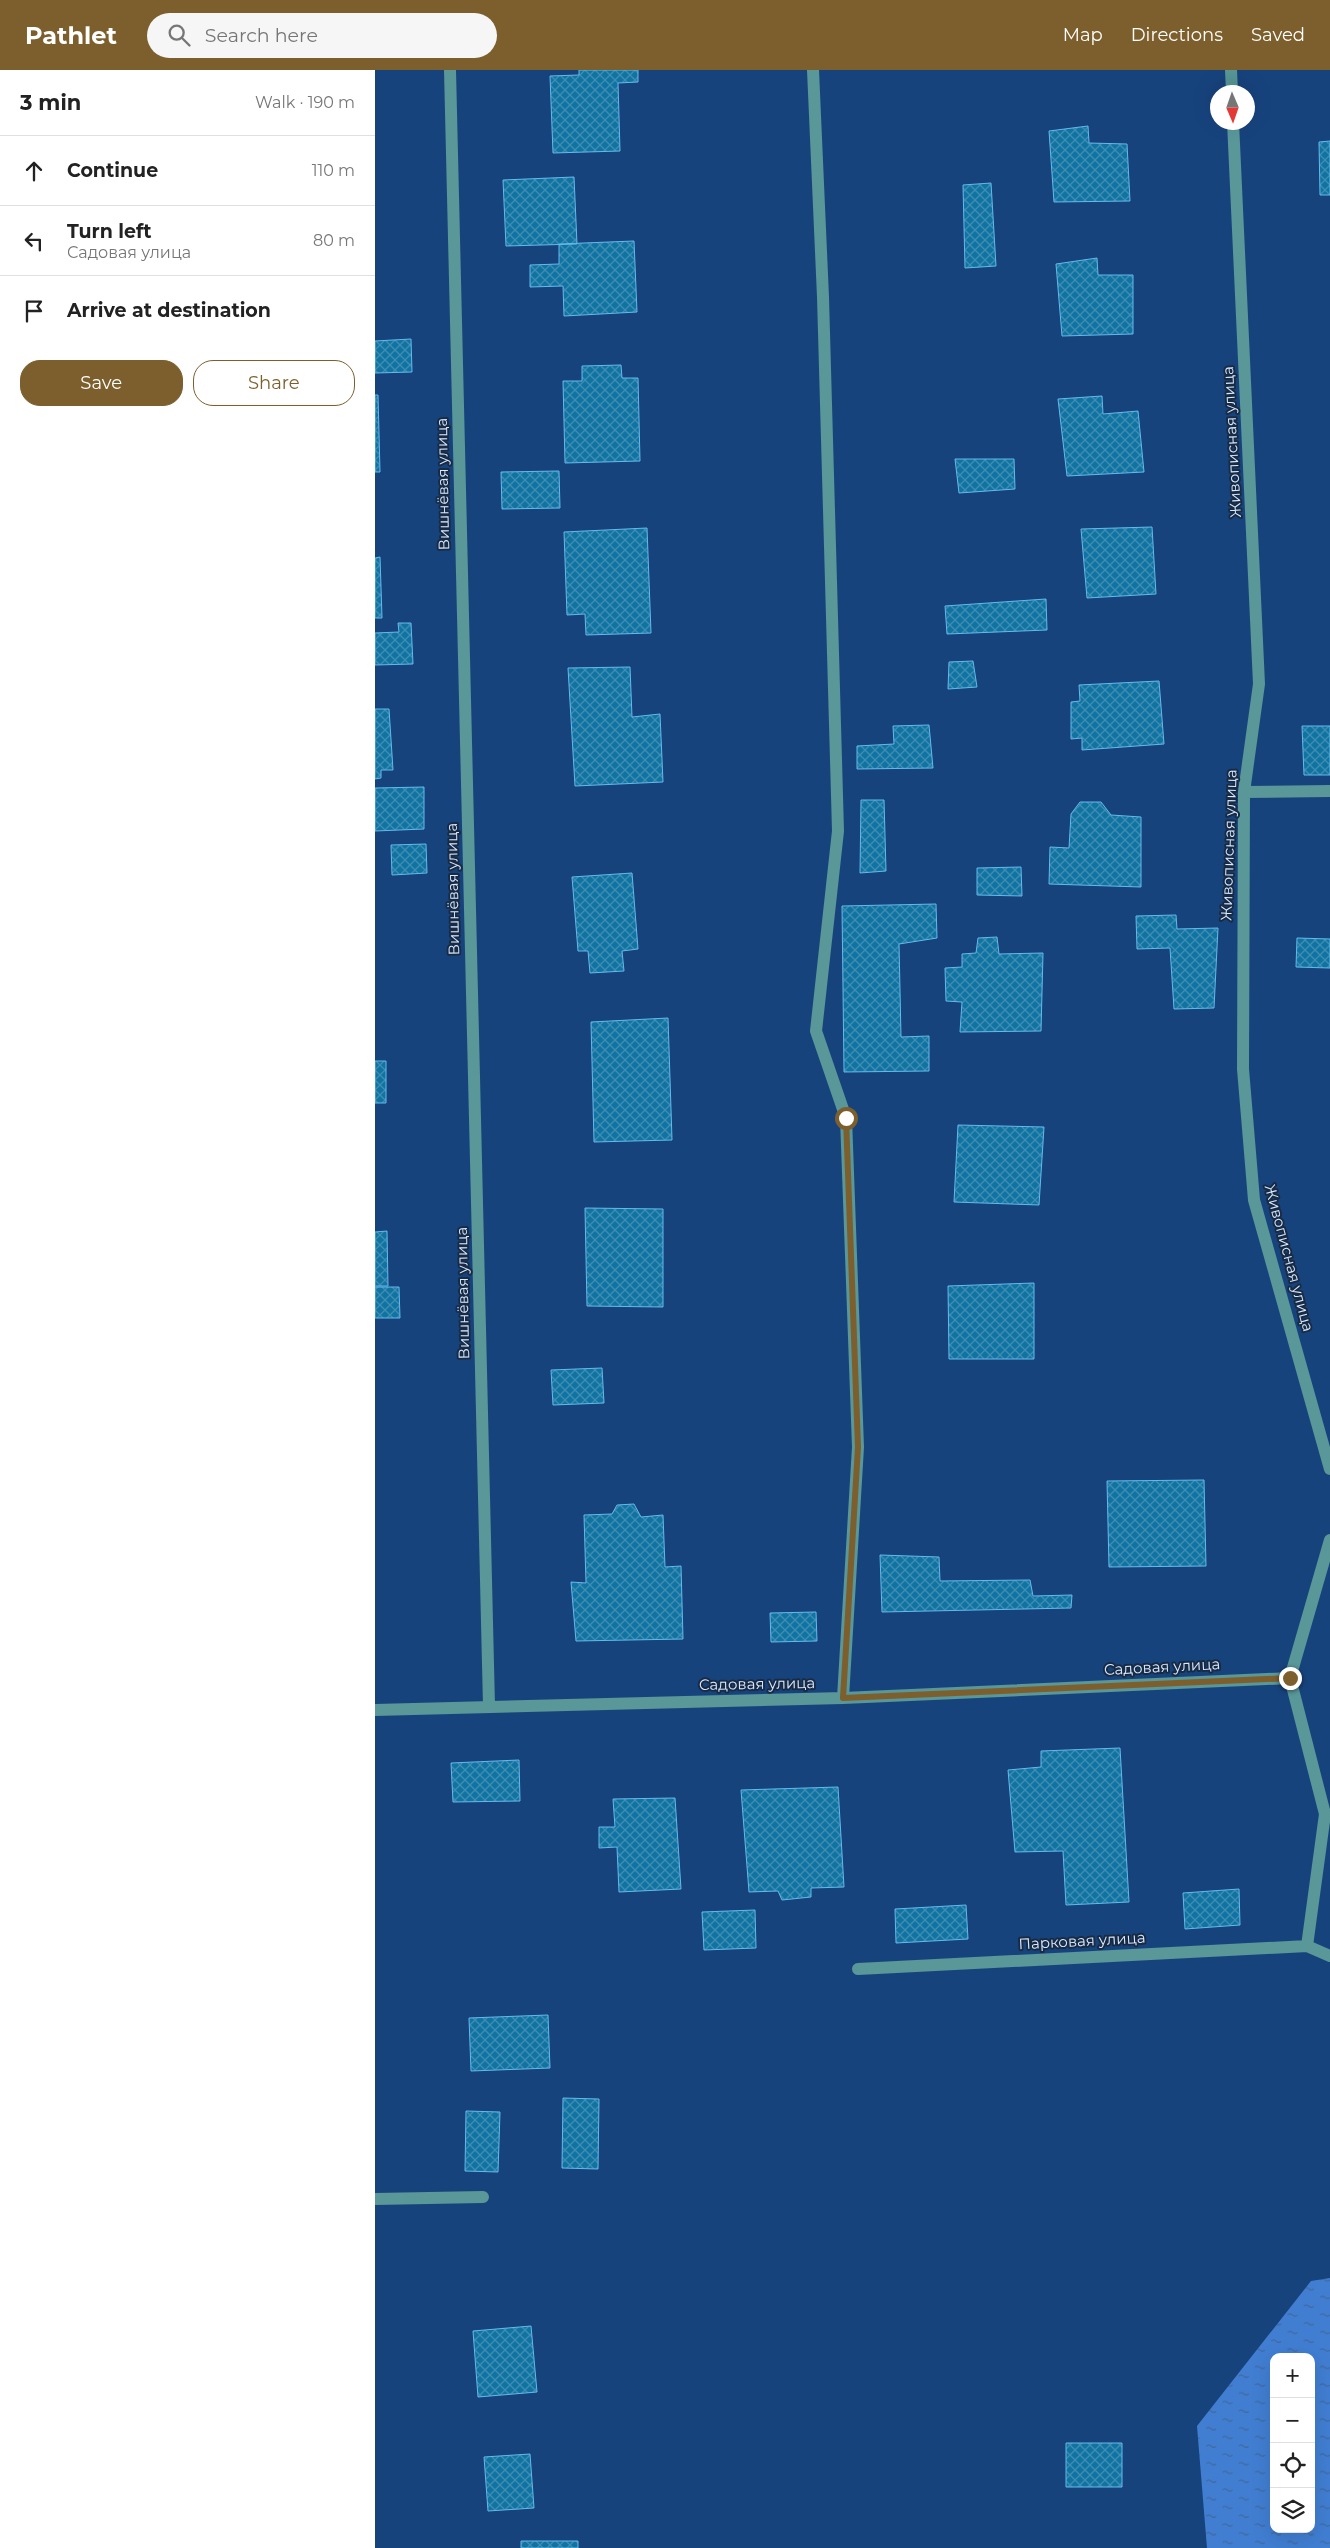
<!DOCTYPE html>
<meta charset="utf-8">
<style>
:root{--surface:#fff;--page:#f6f6f6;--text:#222;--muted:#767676;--line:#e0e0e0;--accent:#7c5f2c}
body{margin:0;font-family:Montserrat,sans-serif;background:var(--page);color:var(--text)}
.controls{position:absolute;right:15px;bottom:15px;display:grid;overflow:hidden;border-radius:10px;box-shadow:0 5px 20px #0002}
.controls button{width:45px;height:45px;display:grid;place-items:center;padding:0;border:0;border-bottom:1px solid var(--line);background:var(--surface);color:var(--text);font:25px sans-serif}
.compass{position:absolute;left:835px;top:15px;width:45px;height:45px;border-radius:50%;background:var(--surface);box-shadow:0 5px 20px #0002;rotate:178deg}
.stop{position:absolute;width:15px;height:15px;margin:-11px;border:4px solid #7c5f2c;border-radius:50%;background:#fff}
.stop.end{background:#7c5f2c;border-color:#fff;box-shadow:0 1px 5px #0008}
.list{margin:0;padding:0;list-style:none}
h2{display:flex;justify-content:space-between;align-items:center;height:65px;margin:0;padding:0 20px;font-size:21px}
h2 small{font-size:16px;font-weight:400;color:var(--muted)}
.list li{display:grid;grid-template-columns:32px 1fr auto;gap:15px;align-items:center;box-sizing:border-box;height:70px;padding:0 20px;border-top:1px solid var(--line)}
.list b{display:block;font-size:19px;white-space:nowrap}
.list p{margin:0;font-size:16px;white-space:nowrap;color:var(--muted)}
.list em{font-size:16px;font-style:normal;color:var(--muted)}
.actions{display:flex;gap:10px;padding:15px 20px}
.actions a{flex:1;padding:11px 0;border:1px solid var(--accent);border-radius:20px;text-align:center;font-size:18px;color:var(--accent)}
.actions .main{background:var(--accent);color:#fff}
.icon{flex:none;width:28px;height:28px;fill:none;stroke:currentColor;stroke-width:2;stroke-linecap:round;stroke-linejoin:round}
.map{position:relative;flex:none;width:955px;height:2478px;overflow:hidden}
header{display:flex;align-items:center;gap:30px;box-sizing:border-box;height:70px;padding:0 25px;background:var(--accent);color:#fff}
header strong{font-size:24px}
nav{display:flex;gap:28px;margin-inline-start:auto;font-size:18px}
.search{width:350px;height:45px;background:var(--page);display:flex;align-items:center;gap:12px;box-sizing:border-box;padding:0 18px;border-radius:28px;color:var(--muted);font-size:19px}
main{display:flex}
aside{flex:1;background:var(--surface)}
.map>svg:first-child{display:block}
.water{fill:url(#water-ripples);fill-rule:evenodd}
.building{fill:url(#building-cross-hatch);stroke:#65b9eb}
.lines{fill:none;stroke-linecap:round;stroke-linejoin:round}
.minor{stroke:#599798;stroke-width:12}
.route{stroke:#7c5f2c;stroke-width:6}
.labels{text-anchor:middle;stroke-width:4;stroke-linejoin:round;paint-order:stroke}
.street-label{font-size:15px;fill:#dae9fe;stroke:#182b45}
</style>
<header>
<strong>Pathlet</strong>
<div class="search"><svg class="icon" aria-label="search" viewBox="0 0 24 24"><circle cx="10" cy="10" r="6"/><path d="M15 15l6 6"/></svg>Search here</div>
<nav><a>Map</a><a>Directions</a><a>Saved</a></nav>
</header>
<main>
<aside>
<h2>3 min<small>Walk · 190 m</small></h2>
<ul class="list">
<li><svg class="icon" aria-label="ahead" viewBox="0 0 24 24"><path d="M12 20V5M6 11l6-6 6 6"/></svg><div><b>Continue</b></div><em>110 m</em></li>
<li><svg class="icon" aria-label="left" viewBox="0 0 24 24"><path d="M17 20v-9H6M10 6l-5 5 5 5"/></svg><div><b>Turn left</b><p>Садовая улица</p></div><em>80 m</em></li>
<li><svg class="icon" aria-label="arrive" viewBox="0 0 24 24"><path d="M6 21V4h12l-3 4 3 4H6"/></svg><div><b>Arrive at destination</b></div></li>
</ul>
<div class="actions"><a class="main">Save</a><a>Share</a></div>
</aside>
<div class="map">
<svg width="955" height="2478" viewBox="0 0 955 2478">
<defs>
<pattern id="water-ripples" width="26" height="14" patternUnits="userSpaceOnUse" patternTransform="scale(1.25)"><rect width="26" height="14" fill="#417ed2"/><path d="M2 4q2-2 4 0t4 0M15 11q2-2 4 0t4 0" fill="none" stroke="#41689c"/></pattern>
<pattern id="building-cross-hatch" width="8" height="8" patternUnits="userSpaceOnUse" patternTransform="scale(1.25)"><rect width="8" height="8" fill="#1173a1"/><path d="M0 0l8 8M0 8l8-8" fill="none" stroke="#3e8eb4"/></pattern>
</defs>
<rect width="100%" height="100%" fill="#17437d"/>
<path class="water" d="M955 2208V2478H832L822 2356 936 2211ZM899 2287H936V2459H899Z"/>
<path class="building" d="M204 0H263V12L243 13 245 81 178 83 175 6 204 5Z
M713 56 714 73 752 74 755 131 679 132 674 61Z
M955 71V125H945L944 72Z
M199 107 202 174 131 176 128 110Z
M616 113 621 196 590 198 588 115Z
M259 171 262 242 189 246 188 216 155 217V195L184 194V174Z
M722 188 723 205H758V264L687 266 681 194Z
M36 269 37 302 0 303V271Z
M246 295 247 308H263L265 391 190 393 188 311H207V296Z
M0 325H3L5 402H0Z
M727 326 728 344 763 341 769 402 692 406 683 329Z
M580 389H639L640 419 584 423Z
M184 401 185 438 127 439 126 402Z
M777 457 781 524 712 528 706 459Z
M272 458 276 563 211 565 210 544 192 545 189 462Z
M5 487 7 548H0V488Z
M671 529 672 560 572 564 570 536Z
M23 553H36L38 594 0 595V563L24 562Z
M598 591 602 617 573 619 574 592Z
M255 597 257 647 285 644 288 712 200 716 193 598Z
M784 611 789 674 707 680V668L696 669V632L705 631 704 615Z
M0 639H14L18 700H6V708L0 709Z
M554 655 558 698 482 699V676L519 674 518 656Z
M927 656H955V705H929Z
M49 717V759L0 761V718Z
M486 730H509L511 801 485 803Z
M705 732H726L736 745 766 747V817L674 814 675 777 694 778 696 744Z
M51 774 52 803 17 805 16 775Z
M646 797 647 826 602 825V798Z
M257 803 263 879 247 881 249 901 215 903 213 881H203L197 807Z
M561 834 562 868 524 874 526 967 554 966V1001L469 1002 467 836Z
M801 845 802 859 843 858 839 938 799 939 795 878 762 879 761 846Z
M622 867 624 884 668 883 666 961 585 962 587 932 571 931 570 898 587 897V884L601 883 603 868Z
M922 868 955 869V898L921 897Z
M293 948 297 1070 219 1072 216 952Z
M0 991H11V1033H0Z
M583 1055 669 1057 664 1135 579 1132Z
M210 1138 288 1139V1237L212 1236Z
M12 1161 13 1216H0V1162Z
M659 1213V1289H574L573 1216Z
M0 1217H24L25 1248H0Z
M227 1298 229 1333 178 1335 176 1300Z
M829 1410 831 1496 734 1497 732 1411Z
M259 1434 266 1447 288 1445 290 1497 306 1496 308 1569 201 1571 196 1512 211 1513 209 1445 237 1444 242 1435Z
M505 1485 564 1487 565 1511 655 1510 658 1526 697 1525 696 1538 507 1542Z
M441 1542 442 1571 396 1572 395 1543Z
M745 1678 754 1832 691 1835 688 1781 640 1782 633 1700 666 1697V1681Z
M144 1690 145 1731 78 1732 76 1693Z
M463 1717 469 1817 436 1818V1827L407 1830 403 1821 374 1822 366 1720Z
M300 1728 306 1819 244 1822 242 1777 224 1778V1757H240L238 1729Z
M864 1819 865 1855 810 1859 808 1823Z
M591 1835 593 1869 521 1873 520 1839Z
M380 1840 381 1878 329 1880 327 1842Z
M173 1945 175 1998 96 2001 94 1948Z
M188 2028 224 2029 223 2099 187 2098Z
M91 2041 125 2042 123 2102 90 2101Z
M156 2256 162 2322 103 2327 98 2261Z
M691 2373H747V2417H691Z
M155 2384 159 2438 113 2441 109 2387Z
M146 2471H203V2478H146Z"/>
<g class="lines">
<path class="minor" d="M75 0 114 1636
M438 0 448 227 463 761 441 961 471 1048 483 1377 468 1628
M856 0 857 22
M858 52 884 614 869 722 868 999 879 1130 955 1399
M869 722 955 721
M915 1608 950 1744 932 1876
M915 1608 955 1470
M0 1640 468 1628 915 1608
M483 1899 932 1876 955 1886
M0 2129 108 2127"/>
</g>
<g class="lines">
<path class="route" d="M471 1048 483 1377 468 1628 915 1608"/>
</g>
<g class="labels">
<g class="street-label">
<text transform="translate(857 372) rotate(-93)" y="5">Живописная улица</text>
<text transform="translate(68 414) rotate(-91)" y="5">Вишнёвая улица</text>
<text transform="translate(854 775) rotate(-88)" y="5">Живописная улица</text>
<text transform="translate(78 819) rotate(-91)" y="5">Вишнёвая улица</text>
<text transform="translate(914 1188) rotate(75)" y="5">Живописная улица</text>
<text transform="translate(88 1223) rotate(-91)" y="5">Вишнёвая улица</text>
<text transform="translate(787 1597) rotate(-3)" y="5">Садовая улица</text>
<text transform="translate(382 1614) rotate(-1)" y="5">Садовая улица</text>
<text transform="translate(707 1871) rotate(-3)" y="5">Парковая улица</text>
</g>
</g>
</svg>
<div class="controls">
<button>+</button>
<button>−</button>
<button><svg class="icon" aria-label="locate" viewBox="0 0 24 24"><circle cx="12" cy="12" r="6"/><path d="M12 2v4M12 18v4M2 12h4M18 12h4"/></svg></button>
<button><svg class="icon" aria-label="layers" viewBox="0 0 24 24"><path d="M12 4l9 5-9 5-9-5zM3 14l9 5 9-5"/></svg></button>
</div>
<svg class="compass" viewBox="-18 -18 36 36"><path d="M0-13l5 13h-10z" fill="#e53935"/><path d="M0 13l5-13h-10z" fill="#767676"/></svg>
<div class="stop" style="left:471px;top:1048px"></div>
<div class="stop end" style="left:915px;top:1608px"></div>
</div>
</main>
